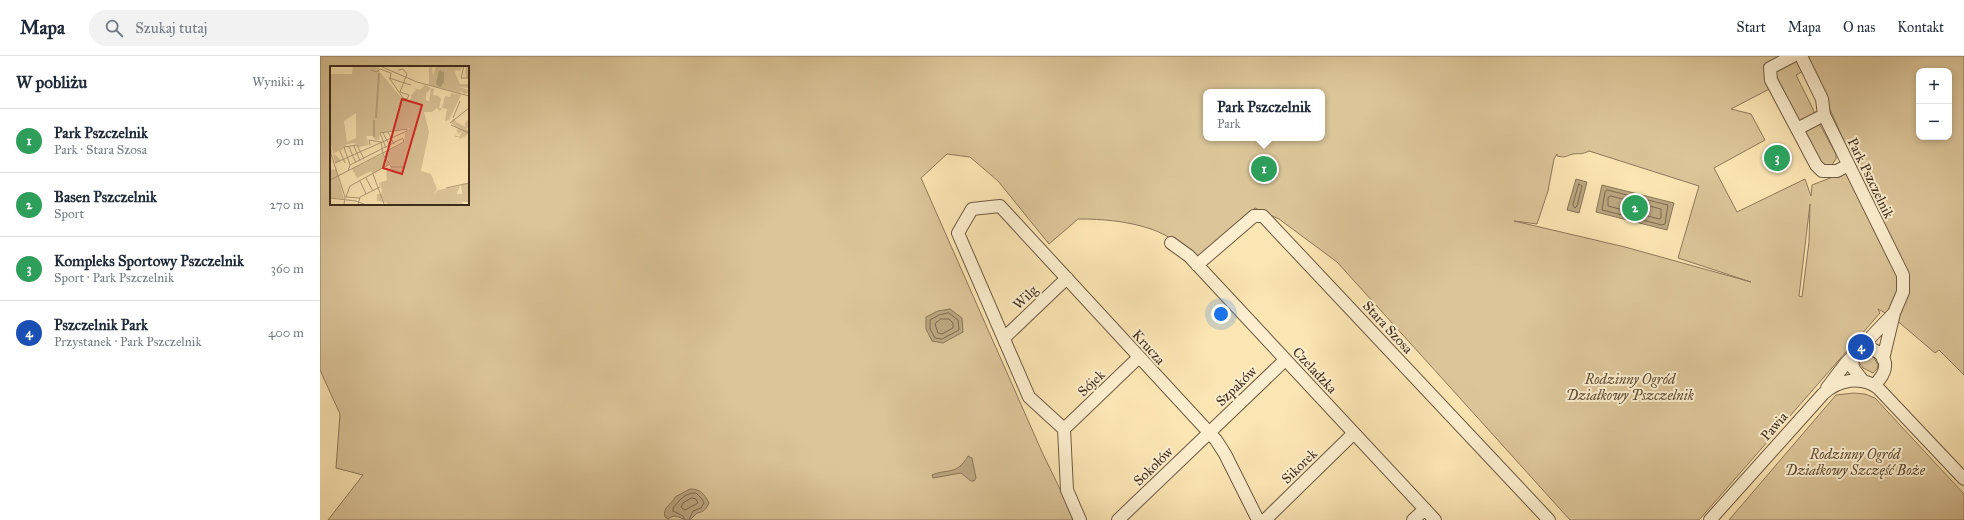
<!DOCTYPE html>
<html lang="pl">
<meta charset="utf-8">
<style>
:root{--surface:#fff;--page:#f2f2f3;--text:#1f2937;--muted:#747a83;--line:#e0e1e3;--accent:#1a73e8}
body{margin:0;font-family:"IM FELL Great Primer",serif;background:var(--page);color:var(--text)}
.controls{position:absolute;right:12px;top:12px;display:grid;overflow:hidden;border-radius:8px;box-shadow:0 2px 6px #0003}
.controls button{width:36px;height:36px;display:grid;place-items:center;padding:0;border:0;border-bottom:1px solid var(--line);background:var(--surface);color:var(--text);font:20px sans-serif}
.you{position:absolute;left:901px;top:258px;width:14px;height:14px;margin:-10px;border:3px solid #fff;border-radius:50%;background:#1a73e8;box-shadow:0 0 0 6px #1a73e833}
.badge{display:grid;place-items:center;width:26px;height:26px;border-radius:50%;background:var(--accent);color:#fff;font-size:13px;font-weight:700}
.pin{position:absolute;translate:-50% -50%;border:2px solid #fff;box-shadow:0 1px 4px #0006}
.popup{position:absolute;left:883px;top:33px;width:122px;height:52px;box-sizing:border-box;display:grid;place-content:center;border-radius:8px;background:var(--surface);filter:drop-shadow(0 1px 3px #0005);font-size:13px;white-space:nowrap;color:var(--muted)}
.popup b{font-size:15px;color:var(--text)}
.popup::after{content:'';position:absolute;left:50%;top:100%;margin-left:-8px;border:8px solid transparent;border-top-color:var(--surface)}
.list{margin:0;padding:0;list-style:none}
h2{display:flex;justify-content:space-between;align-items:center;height:52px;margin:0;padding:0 16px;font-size:17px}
h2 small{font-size:13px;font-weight:400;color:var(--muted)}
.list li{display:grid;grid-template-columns:26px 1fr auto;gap:12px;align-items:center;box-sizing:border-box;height:64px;padding:0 16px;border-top:1px solid var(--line)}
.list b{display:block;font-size:15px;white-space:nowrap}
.list p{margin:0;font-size:13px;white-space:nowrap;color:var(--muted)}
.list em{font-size:13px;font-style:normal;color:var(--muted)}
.icon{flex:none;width:22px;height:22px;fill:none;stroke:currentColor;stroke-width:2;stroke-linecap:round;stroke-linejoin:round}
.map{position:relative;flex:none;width:1644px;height:464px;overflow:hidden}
header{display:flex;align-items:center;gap:24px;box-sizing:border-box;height:56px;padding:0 20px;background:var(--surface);border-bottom:1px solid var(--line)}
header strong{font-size:19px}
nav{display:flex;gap:22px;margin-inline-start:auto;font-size:14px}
.search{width:280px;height:36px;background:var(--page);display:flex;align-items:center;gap:10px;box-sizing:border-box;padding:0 14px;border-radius:22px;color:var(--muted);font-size:15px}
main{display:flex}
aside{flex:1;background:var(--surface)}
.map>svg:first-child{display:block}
.green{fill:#dbc599;stroke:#8d785a;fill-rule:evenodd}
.water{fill:#bba67f;stroke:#897557}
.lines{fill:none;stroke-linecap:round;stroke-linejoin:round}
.shore{stroke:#7d684d;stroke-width:1}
.street-casing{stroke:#6e5a41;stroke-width:14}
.street{stroke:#fceece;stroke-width:12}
.labels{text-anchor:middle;stroke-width:4;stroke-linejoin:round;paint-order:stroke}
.street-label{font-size:14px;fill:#3f2b1b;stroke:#fceece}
.park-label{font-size:14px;font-style:italic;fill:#5e4a34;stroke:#fceece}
.inset-river{fill:none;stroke:#bba67f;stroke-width:2}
.inset-road{fill:none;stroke:#b09b76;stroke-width:1}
.view{fill:#d62828;fill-opacity:0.15;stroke:#d62828;stroke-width:2}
.inset-edge{fill:none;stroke:#3f2b1b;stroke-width:2}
</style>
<header>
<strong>Mapa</strong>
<div class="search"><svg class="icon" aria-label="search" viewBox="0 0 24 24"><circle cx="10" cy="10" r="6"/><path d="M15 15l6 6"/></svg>Szukaj tutaj</div>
<nav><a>Start</a><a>Mapa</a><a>O nas</a><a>Kontakt</a></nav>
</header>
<main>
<aside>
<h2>W pobliżu<small>Wyniki: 4</small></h2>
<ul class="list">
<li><span class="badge" style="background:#2e9e5b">1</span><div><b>Park Pszczelnik</b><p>Park · Stara Szosa</p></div><em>90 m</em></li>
<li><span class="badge" style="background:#2e9e5b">2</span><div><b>Basen Pszczelnik</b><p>Sport</p></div><em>270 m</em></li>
<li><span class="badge" style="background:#2e9e5b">3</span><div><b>Kompleks Sportowy Pszczelnik</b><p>Sport · Park Pszczelnik</p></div><em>360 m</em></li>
<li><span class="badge" style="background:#1a4fb4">4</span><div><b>Pszczelnik Park</b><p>Przystanek · Park Pszczelnik</p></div><em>400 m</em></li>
</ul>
</aside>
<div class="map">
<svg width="1644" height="464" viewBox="0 0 1644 464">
<rect width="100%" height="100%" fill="#fbe5b3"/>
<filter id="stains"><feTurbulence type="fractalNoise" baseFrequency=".005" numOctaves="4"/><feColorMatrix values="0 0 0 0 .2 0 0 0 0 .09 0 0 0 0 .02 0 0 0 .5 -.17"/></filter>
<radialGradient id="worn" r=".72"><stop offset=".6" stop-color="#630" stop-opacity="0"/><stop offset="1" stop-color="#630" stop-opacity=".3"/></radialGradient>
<path class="green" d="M0 0H1644V319L1619 294 1615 297 1574 262 1558 253 1560 257 1379 464H1250L1017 206 959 163 935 152 879 202C865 192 849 179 831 173 807 165 783 163 758 163L729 188 678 125 650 101 627 98 601 122 722 396 755 464H8L43 419 16 412 20 358 0 314ZM11 11H148V148H11ZM1491 11 1536 112 1492 129 1491 140 1485 123 1417 156 1394 112 1445 84 1431 58 1411 53 1457 29 1479 66 1494 59V55L1476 19ZM1599 15H1629V81H1599ZM886 36H1002V82H886ZM1269 95 1379 130 1358 202 1431 226 1305 191 1194 165 1217 168 1228 135 1234 103 1237 98V100C1246 102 1246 100 1253 98 1261 97 1261 99 1269 95ZM1490 148 1489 186 1482 241 1479 240Z
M1499 67 1516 98V103L1511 110 1501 108 1483 75Z
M1547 299 1553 300 1558 309 1557 313 1553 317 1543 312 1538 305 1542 301Z
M1534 337 1545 338 1555 342 1644 438V464H1409L1516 339Z"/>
<path class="water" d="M1256 123 1267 126 1259 157 1247 154Z
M1282 129 1354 147 1347 174 1276 156Z
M630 253 642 262 643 276 623 287 612 285 606 273V261L618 255Z
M648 400 652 402 656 422 654 425H651L641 417 613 422 612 419C629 412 636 420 648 400Z
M370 433C381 433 384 438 389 447 386 453 384 456 377 457L370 464C359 464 357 456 348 463L345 461C342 451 352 449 355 441Z"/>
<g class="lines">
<path class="shore" d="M1259 128 1262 130 1257 150 1255 152 1253 149Z
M1287 134 1348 149 1345 168 1342 169 1282 154 1285 136Z
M1291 140 1341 153V162L1339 163 1288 150V142Z
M629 257 638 264 639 274 622 283 615 282 610 273V264L619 259Z
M621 263H629L633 267V272L622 278 618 277 615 268Z
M372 442 376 443 378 447 365 454 361 451 363 447Z
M365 464 363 460 353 455V452C360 444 364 437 376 437L382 443 384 447 381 452 373 455 369 464"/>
<g class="street-casing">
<path id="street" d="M1473 0 1450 12 1451 24 1477 73
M1481 0 1502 43 1504 59 1583 219V236L1574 257 1563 303
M1504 59 1477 73 1496 109 1502 115H1517L1528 109
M851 187 869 200 1115 464
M877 209 934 160H943L1229 464
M684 282 747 222
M1541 291C1567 293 1573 312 1554 329
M1532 301 1533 312 1543 325
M1507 332 1526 307 1574 257
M744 373 818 302
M760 464 747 434 744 373 709 341 638 177 652 153 680 150 896 384 905 398 938 464
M798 464 965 304
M945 464 1034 377
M1093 464 1105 453
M1390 464 1503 338C1518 324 1541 319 1558 332L1644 423"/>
</g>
<use href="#street" class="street"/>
</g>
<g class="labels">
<g class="street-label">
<text transform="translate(1551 122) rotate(64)" y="5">Park Pszczelnik</text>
<text transform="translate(705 241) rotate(-44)" y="5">Wilg</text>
<text transform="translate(1068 271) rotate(47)" y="5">Stara Szosa</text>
<text transform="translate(829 291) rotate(48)" y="5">Krucza</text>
<text transform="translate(995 314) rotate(47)" y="5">Czeladzka</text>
<text transform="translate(771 327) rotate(-44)" y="5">Sójek</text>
<text transform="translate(916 330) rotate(-44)" y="5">Szpaków</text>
<text transform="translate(1454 370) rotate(-49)" y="5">Pawia</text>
<text transform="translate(833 410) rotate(-44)" y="5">Sokołów</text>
<text transform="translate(979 410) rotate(-44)" y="5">Sikorek</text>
</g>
<g class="park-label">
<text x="1310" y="328">Rodzinny Ogród<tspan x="1310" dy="16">Działkowy Pszczelnik</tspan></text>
<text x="1535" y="403">Rodzinny Ogród<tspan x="1535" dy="16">Działkowy Szczęść Boże</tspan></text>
</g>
</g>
<g transform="translate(10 10)">
<rect width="139" height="139" fill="#fbe5b3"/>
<path d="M23 0H49V5L74 35 81 33V29L86 24 83 22 90 24 95 19 101 22 96 28V34L99 35 101 23 104 22 103 29 109 30 111 33 109 42H112L115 30 120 31 121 27 131 29 119 54 115 55 117 43 112 42 110 45 107 42 102 46H94L99 66 91 105 101 108 107 123 104 128 108 124 130 120 127 128H132L131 119 138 117 139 136H131L135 139H55L58 137 47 135V128H51L52 124 49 117 57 114 56 106 62 101 54 87 74 77 75 67 80 62 50 67 49 74 44 73 43 70H36L39 79 28 81 25 77 17 78 12 84 3 87 11 94 5 97 0 73V8H22ZM26 47V72L17 76 14 55ZM99 0H102L103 10 106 0H139V12H136V6L134 12 136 1H132L130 5 126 4 125 7 130 18H139V22L129 21 139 24V30V26L135 28 131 25 130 27 99 19ZM127 51 124 52 126 56 136 61 135 57 139 53V60L137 59 139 61 136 63 139 64V70L137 68 134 74 135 70 132 72 134 67 131 73 129 72 132 65 128 68 127 65 126 70H129V71H125L128 62 121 57 123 53 124 52ZM53 88 59 98 43 108 41 105 27 112 22 103ZM0 101 1 104 6 103 14 133 0 132Z" fill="#dbc599" fill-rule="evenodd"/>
<path d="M114 3V17L119 20 113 17 111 21 107 20 106 16 109 5 111 4 113 7Z" fill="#bba67f"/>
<path class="inset-river" d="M46 52 49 7M44 71V54"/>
<path class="inset-road" d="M50 0 87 16 139 30M134 0 131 12H139M41 4 47 6 50 3 61 7M68 4 73 3 77 8 70 26M61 7 60 13 73 32 77 33 79 29 70 26M59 12 81 19M123 52 130 35M120 57 139 42M121 59 139 67M58 66 64 78M53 67 60 80M0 75 1 88 15 131 14 139M51 76 53 88 62 102M40 79 39 74 51 76M24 80 30 95M19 81 26 97M56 82 50 67 77 63V65M10 85 15 97M5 97 77 65M20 99 14 81 27 79 34 93M61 101H75M18 105 20 99 73 72M43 108 54 138M36 112 43 125M0 114 74 76 73 73M30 115 36 128M116 122 139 117M16 131 20 120 60 98M16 131 30 132M0 132 26 135 36 139M28 139 30 131 50 121"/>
<path class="view" d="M72 33 92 39 72 108 53 102Z"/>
<rect width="139" height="139" class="inset-edge"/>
</g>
<rect width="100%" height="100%" filter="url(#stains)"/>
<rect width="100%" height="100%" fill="url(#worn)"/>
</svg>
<div class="controls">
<button>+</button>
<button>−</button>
</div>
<div class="you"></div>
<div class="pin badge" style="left:944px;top:113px;background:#2e9e5b">1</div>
<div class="popup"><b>Park Pszczelnik</b>Park</div>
<div class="pin badge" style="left:1315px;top:152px;background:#2e9e5b">2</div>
<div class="pin badge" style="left:1457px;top:102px;background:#2e9e5b">3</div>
<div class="pin badge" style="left:1541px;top:291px;background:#1a4fb4">4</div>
</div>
</main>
